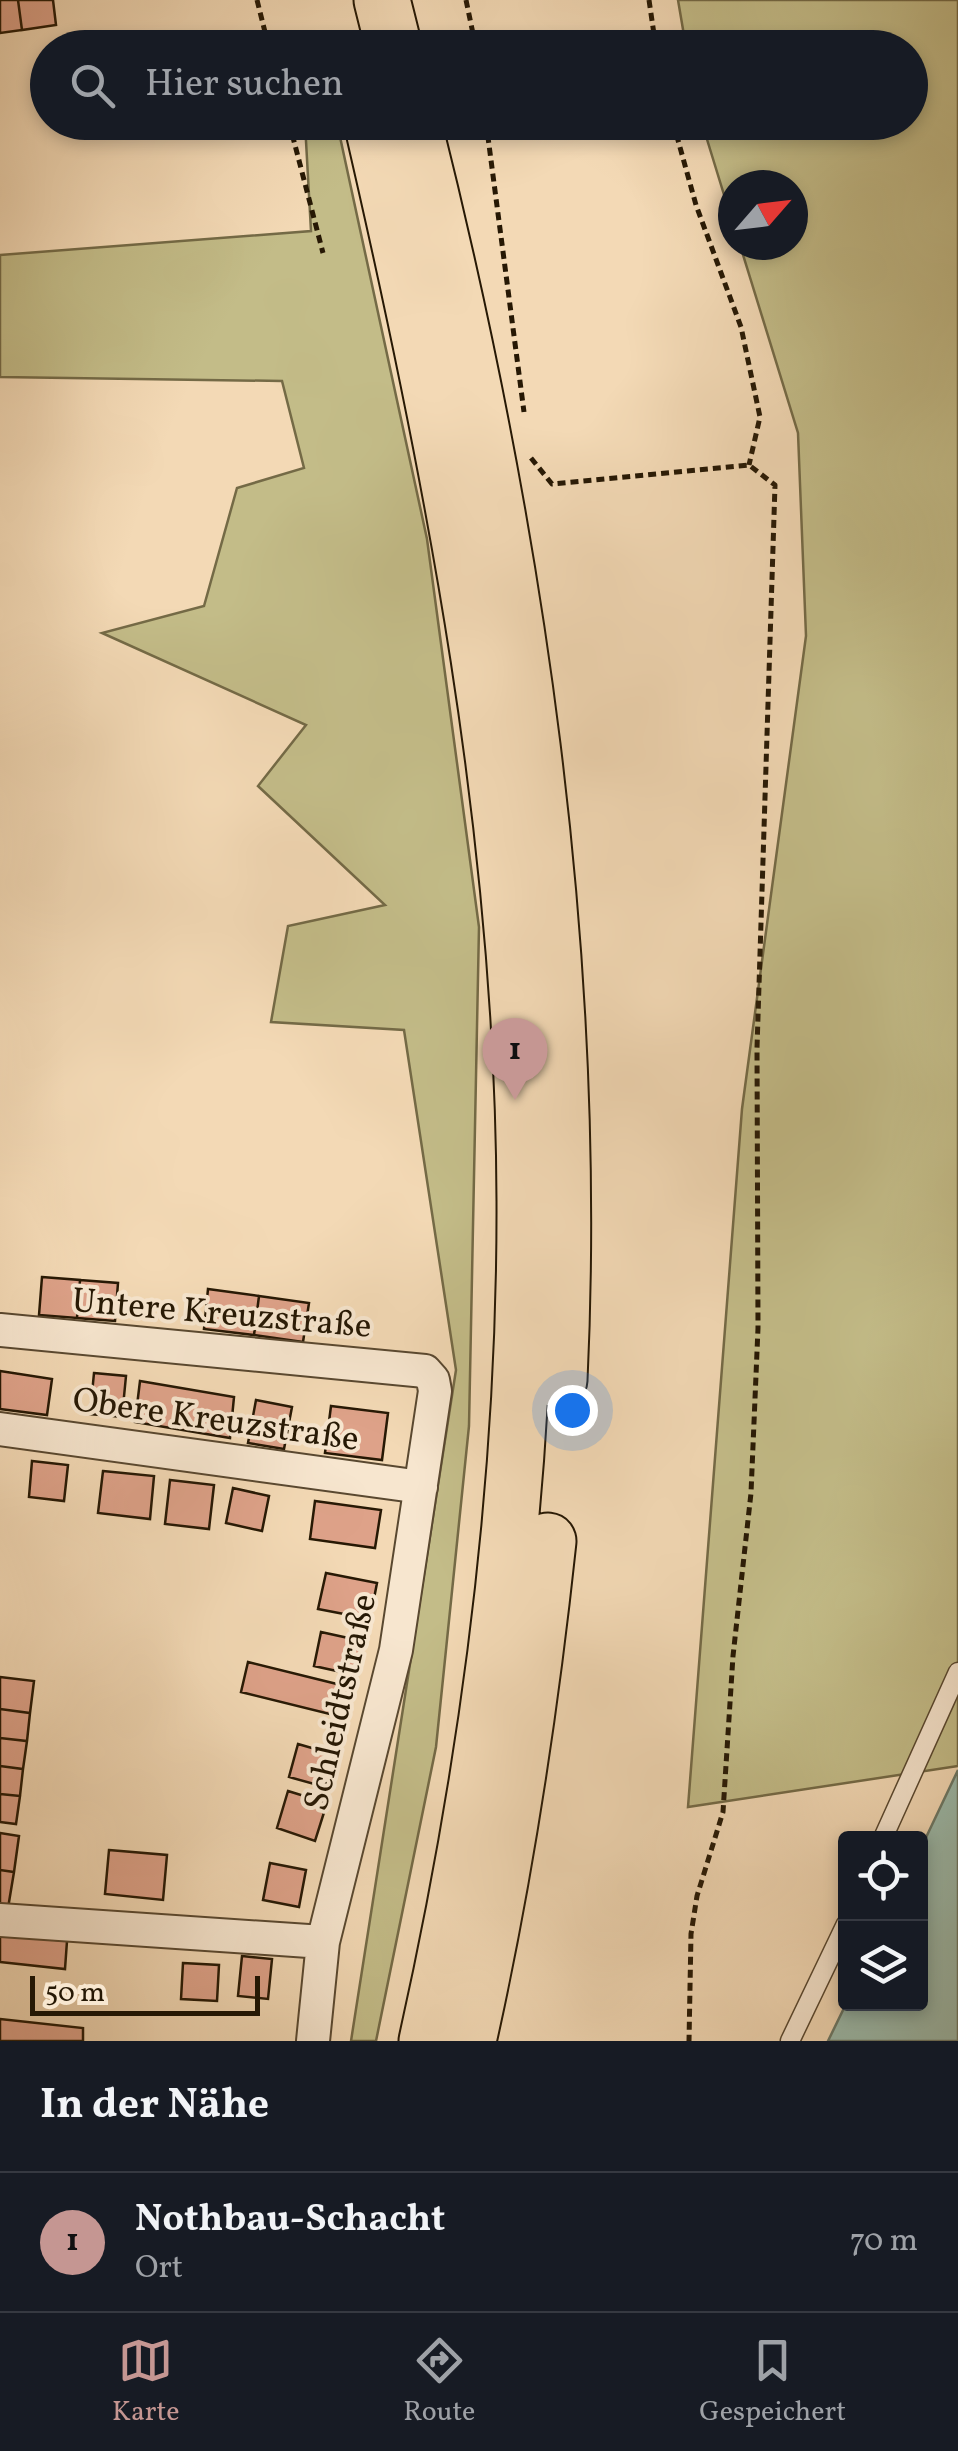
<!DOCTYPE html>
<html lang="de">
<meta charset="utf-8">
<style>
:root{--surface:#171b24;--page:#242831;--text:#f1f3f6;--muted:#9ea1a6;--line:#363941;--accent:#c59692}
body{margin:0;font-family:Vollkorn,serif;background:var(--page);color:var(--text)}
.controls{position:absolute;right:30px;bottom:30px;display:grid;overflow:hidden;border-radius:10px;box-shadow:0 5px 15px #0003}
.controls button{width:90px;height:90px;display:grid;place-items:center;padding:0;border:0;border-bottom:2px solid var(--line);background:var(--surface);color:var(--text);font:50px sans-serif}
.compass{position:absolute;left:718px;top:170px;width:90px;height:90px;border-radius:50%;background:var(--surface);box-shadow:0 5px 15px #0003;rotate:62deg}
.scale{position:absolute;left:30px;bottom:25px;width:230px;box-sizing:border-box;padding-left:10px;border:5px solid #261804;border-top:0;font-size:28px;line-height:35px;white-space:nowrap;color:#261804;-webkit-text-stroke:8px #f7e6cf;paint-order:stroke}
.you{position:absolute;left:572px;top:1410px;width:35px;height:35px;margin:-25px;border:8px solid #fff;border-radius:50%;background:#1a73e8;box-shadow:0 0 0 15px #1a73e833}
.badge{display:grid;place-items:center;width:65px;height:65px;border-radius:50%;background:var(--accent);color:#111;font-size:32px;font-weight:700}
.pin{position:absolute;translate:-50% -82px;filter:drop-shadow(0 2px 5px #0008)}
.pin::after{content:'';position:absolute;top:52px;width:35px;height:30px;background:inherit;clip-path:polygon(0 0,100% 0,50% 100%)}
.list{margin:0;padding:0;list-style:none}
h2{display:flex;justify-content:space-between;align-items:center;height:130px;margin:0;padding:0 40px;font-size:42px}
h2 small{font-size:32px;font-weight:400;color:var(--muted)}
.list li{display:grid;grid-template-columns:65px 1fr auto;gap:30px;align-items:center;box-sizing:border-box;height:140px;padding:0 40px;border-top:2px solid var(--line)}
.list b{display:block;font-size:38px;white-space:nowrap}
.list p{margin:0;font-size:32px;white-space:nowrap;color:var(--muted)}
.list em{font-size:32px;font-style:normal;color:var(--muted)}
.icon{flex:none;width:55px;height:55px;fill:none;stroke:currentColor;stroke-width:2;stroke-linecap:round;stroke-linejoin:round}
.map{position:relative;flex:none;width:958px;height:2041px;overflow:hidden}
.search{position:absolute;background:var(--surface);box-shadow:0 5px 15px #0003;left:30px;right:30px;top:30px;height:110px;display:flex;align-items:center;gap:25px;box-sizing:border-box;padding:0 35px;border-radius:55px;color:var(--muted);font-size:38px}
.sheet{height:270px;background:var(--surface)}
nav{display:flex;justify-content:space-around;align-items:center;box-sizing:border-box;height:140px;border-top:2px solid var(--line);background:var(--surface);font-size:28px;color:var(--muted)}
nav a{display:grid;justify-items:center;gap:5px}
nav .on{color:var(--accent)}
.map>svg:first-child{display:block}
.green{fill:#c3bc88;stroke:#746a46;stroke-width:2.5}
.water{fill:#9bbaab;stroke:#6c7968;stroke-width:2.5}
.building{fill:#dea289;stroke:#261804;stroke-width:2.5}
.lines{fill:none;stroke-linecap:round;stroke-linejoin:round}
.service-casing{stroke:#594830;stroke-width:21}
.minor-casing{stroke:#594830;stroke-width:36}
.motorway-casing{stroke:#261804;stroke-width:59}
.path{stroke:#261804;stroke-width:5;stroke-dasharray:8 5;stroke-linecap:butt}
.service{stroke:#f7e6cf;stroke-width:18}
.minor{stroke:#f7e6cf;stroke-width:32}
.motorway{stroke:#f3d9b5;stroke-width:55}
.labels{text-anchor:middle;stroke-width:8;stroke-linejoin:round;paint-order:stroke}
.street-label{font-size:35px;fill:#261804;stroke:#f7e6cf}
</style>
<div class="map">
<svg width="958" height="2041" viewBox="0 0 958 2041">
<rect width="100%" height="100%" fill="#f3d9b5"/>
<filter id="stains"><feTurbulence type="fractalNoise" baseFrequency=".002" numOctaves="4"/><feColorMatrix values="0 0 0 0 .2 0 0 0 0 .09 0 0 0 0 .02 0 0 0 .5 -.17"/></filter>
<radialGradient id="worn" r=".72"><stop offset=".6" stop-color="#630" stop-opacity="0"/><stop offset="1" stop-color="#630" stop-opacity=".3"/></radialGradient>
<path class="green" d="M678 0H958V1766L688 1807 742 1109 806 636 798 433 740 245H793V185H733V224L702 123 910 122V48L686 47Z
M305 123H337L427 539 479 927 469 1426 436 1747 376 2041H351L456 1370 404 1030 271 1022 288 926 385 905 258 786 306 725 102 633 204 606 237 488 304 468 282 381 0 377V255L311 231Z"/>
<path class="water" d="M958 1770V2041H828L846 2004H920L921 1848Z"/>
<path class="building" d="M0 0H18L22 30 0 33Z
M18 0H53L56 25 22 30Z
M42 1277 80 1280 77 1318 39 1315Z
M80 1280 118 1283 115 1321 77 1318Z
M208 1289 259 1296 254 1335 204 1329Z
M259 1296 309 1303 303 1342 254 1335Z
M0 1371 52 1379 47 1415 0 1409Z
M94 1373 126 1376 122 1417 90 1414Z
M140 1381 234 1397 230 1438 135 1422Z
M256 1400 292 1407 284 1449 248 1443Z
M331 1406 388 1413 382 1460 325 1453Z
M32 1461 68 1465 64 1501 29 1497Z
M103 1471 154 1476 150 1519 98 1513Z
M170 1480 214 1485 209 1529 165 1524Z
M233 1488 269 1496 262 1531 226 1523Z
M315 1501 381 1510 375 1548 310 1539Z
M326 1573 377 1583 370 1619 318 1609Z
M321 1632 362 1641 355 1675 314 1666Z
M248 1662 353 1688 346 1718 241 1692Z
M0 1677 34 1681 30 1713 0 1709Z
M0 1709 30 1713 27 1741 0 1738Z
M0 1738 27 1741 23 1769 0 1766Z
M298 1744 333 1754 325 1787 289 1777Z
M0 1766 23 1769 20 1796 0 1794Z
M288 1791 327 1803 315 1841 277 1828Z
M0 1794 20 1796 16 1824 0 1822Z
M0 1833 19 1836 14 1872 0 1870Z
M109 1850 167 1855 163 1900 105 1894Z
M270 1863 306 1870 299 1907 263 1900Z
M0 1870 14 1872 8 1908 0 1907Z
M0 1934 67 1941 65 1969 0 1962Z
M242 1956 272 1959 268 1999 238 1996Z
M183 1963 219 1965 217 2001 181 1999Z
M0 2019 83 2028V2041H0Z"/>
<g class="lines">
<g class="service-casing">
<path id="service" d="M883 1838 958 1672
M790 2041 846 1924"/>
</g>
<g class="minor-casing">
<path id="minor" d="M0 1330 425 1371 433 1380 435 1391 396 1650 323 1942 313 2041
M0 1429 421 1487
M0 1920 323 1942"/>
</g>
<g class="motorway-casing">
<path id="motorway" d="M382 0 394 48
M372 122C454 475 524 837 525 1201 526 1485 489 1764 427 2041
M413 122C516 532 579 957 559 1380
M468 2041C505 1875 530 1709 548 1541"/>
</g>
<path class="path" d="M257 0 269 48
M466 0 476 48
M649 0 656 48
M289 122 323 253
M486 122 524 412
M673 122 696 205 741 327 760 417 749 465
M531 458 552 484 749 465 775 485 757 1048 758 1328 751 1493 733 1656 723 1812 697 1896 691 1934 689 2041"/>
<use href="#service" class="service"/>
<use href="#minor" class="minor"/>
<use href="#motorway" class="motorway"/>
</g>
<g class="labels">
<g class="street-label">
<text transform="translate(222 1312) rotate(5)" y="12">Untere Kreuzstraße</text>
<text transform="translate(216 1418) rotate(8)" y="12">Obere Kreuzstraße</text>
<text transform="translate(339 1702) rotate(-77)" y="12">Schleidtstraße</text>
</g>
</g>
<rect width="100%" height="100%" filter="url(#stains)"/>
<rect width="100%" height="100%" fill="url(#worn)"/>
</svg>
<div class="controls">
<button><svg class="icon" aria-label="locate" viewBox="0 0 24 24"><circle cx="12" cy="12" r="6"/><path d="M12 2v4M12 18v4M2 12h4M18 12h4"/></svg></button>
<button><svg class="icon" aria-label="layers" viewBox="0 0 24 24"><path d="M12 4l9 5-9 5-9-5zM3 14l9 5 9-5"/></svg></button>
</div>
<svg class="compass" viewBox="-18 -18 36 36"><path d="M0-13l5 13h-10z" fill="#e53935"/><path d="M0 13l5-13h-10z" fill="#9ea1a6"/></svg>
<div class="scale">50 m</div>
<div class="you"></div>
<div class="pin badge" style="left:515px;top:1100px">1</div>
<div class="search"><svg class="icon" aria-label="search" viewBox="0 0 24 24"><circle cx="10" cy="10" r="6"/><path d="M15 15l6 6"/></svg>Hier suchen</div>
</div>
<section class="sheet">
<h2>In der Nähe<small></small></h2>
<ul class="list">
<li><span class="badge">1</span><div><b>Nothbau-Schacht</b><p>Ort</p></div><em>70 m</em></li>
</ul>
</section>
<nav>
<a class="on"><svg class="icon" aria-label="map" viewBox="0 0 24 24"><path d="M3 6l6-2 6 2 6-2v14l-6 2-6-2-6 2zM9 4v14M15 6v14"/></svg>Karte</a>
<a><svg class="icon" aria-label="directions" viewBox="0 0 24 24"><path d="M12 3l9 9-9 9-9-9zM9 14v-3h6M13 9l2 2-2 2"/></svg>Route</a>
<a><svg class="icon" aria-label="saved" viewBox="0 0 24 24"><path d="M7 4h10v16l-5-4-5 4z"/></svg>Gespeichert</a>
</nav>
